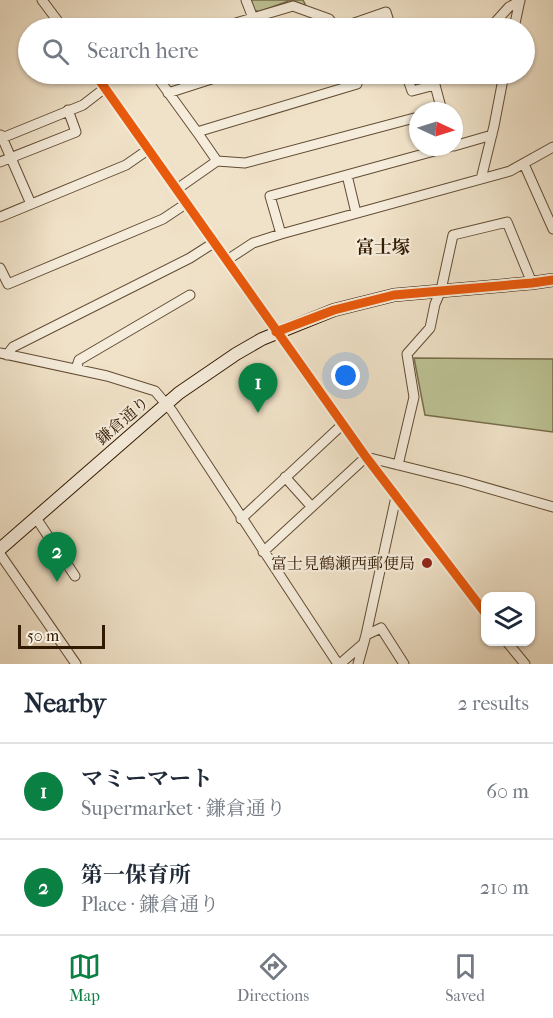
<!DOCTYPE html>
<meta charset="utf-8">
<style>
:root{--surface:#fff;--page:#f2f2f3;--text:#1f2937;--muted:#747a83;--line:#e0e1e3;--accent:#0b8043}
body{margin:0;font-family:"IM FELL French Canon","Noto Serif JP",serif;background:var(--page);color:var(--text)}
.controls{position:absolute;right:18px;bottom:18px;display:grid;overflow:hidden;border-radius:12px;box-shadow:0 2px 4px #0004}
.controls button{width:54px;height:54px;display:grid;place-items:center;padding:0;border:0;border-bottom:2px solid var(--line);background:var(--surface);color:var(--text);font:30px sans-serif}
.compass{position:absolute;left:409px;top:102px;width:54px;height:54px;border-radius:50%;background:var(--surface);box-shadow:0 2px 4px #0004;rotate:94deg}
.scale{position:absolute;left:18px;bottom:15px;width:87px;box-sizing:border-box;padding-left:6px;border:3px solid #321a02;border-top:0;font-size:16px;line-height:21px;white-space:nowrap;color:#321a02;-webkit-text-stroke:4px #f5ecdb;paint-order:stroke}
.you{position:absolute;left:346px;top:376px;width:21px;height:21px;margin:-15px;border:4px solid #fff;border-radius:50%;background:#1a73e8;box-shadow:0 0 0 9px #1a73e833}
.badge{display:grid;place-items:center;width:39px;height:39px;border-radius:50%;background:var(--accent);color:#fff;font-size:20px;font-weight:700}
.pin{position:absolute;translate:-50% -50px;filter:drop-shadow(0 2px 3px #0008)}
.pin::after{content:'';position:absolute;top:32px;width:21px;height:18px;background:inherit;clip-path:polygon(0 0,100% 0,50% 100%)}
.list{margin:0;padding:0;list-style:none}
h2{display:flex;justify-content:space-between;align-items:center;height:78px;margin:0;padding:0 24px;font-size:26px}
h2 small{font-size:20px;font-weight:400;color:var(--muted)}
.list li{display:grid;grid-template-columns:39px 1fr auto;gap:18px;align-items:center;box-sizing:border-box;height:96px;padding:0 24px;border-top:2px solid var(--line)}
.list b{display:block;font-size:22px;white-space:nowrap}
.list p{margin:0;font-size:20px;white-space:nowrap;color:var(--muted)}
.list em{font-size:20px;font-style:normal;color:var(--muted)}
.icon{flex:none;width:33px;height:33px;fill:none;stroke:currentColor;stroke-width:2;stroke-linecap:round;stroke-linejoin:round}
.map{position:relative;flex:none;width:553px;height:664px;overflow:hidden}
.search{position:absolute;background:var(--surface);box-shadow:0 2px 4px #0004;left:18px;right:18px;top:18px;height:66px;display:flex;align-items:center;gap:15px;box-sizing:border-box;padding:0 21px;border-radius:33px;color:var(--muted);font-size:22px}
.sheet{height:270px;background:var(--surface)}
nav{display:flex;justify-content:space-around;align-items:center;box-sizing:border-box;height:84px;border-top:2px solid var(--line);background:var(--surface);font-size:16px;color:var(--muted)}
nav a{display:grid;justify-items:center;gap:3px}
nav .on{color:var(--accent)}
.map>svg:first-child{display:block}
.green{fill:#bcc294;stroke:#776e4b;stroke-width:1.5}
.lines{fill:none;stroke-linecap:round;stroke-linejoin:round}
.street-casing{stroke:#624c34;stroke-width:11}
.secondary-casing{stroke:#321a02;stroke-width:14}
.street{stroke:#f5ecdb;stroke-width:9}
.secondary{stroke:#f5ecdb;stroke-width:12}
.cycleway-casing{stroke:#f5ecdb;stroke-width:13}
.cycleway{stroke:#e8590c;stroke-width:9}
.poi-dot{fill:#8f2418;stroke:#f5ecdb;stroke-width:2}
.labels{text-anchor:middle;stroke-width:4.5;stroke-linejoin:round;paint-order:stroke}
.street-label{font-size:16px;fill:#321a02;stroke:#f5ecdb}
.poi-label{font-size:16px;fill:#321a02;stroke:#f5ecdb;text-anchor:end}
.neighbourhood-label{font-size:18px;font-weight:bold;fill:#321a02;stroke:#f5ecdb}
</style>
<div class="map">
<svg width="553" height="664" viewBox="0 0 553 664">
<rect width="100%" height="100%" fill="#f0e2c8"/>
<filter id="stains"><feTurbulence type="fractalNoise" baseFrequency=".00333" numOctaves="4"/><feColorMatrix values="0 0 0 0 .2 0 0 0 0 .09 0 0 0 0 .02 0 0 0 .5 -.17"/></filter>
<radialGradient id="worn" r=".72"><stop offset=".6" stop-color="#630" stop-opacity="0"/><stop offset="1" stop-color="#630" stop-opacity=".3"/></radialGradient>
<path class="green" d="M251 0H303L306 6 291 0 259 12 254 10Z
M414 358 553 359V432L425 415Z"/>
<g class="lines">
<g class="street-casing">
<path id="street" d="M42 0 63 28
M246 0 253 18
M219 28 293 6 329 19 336 28
M340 28 386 12 391 28
M490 28 509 7 520 1
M514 28 520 0
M95 74 366 457 486 614
M155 74 197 132 357 84 353 74
M406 74 412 91 435 85 442 111
M168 93 227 74
M197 132 217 161
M1 135 31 204
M2 138 83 105 105 88
M454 146 492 135
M0 162 76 132 68 110
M524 164 553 229
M347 175 356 213
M481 179 494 126 504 74
M177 189 217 161 245 163 418 117
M0 217 126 165 149 149
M281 234 270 196 449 147
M227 260 253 243 281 234 510 171 553 147
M0 268 8 284 163 219 187 203
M0 353 107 376 155 391 172 411 338 664
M7 355 13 347 190 258 215 242
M76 369 79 360 190 295
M398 465 414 397 407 354 430 328 435 304 441 290 453 235 507 222 532 283
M285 477 311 506
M36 518 75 576
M241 519 343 424
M263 552 366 457 463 481 553 507
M0 554 76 664
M366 635 381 628 404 664
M507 642 525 664
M340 664 363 644
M358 664 366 635 396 497"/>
</g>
<g class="secondary-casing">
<path id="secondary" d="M0 549 179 393 236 354 262 339 334 310 394 295 532 283 553 280"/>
</g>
<use href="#street" class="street"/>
<use href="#secondary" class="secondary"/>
<g class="cycleway-casing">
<path id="cycleway" d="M95 74 366 457 486 614
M276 332 334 310 394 295 532 283 553 280"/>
</g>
<use href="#cycleway" class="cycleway"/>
</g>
<circle class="poi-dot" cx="427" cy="563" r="6"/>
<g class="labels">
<g class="street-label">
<text transform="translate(122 420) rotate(-41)" y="6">鎌倉通り</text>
</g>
<g class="poi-label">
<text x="415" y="569">富士見鶴瀬西郵便局</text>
</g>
<g class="neighbourhood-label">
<text x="383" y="253">富士塚</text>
</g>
</g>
<rect width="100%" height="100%" filter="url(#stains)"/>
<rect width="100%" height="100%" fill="url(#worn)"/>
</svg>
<div class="controls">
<button><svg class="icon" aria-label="layers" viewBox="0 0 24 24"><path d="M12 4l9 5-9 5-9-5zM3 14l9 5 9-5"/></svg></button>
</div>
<svg class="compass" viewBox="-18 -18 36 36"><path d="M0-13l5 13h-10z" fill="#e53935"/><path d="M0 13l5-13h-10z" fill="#747a83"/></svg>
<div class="scale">50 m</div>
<div class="you"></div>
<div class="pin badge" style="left:258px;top:413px">1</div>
<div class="pin badge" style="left:57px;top:582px">2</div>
<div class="search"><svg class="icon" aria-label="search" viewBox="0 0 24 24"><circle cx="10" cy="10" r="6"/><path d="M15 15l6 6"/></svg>Search here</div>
</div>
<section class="sheet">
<h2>Nearby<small>2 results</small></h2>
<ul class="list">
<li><span class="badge">1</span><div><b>マミーマート</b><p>Supermarket · 鎌倉通り</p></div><em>60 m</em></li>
<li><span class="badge">2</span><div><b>第一保育所</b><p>Place · 鎌倉通り</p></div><em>210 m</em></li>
</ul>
</section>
<nav>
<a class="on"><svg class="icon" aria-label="map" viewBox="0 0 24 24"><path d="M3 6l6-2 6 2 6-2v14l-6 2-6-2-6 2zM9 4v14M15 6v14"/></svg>Map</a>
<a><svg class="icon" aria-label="directions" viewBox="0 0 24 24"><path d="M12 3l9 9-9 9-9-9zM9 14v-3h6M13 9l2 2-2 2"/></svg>Directions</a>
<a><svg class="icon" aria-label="saved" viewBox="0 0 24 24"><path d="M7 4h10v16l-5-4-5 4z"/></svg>Saved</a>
</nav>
